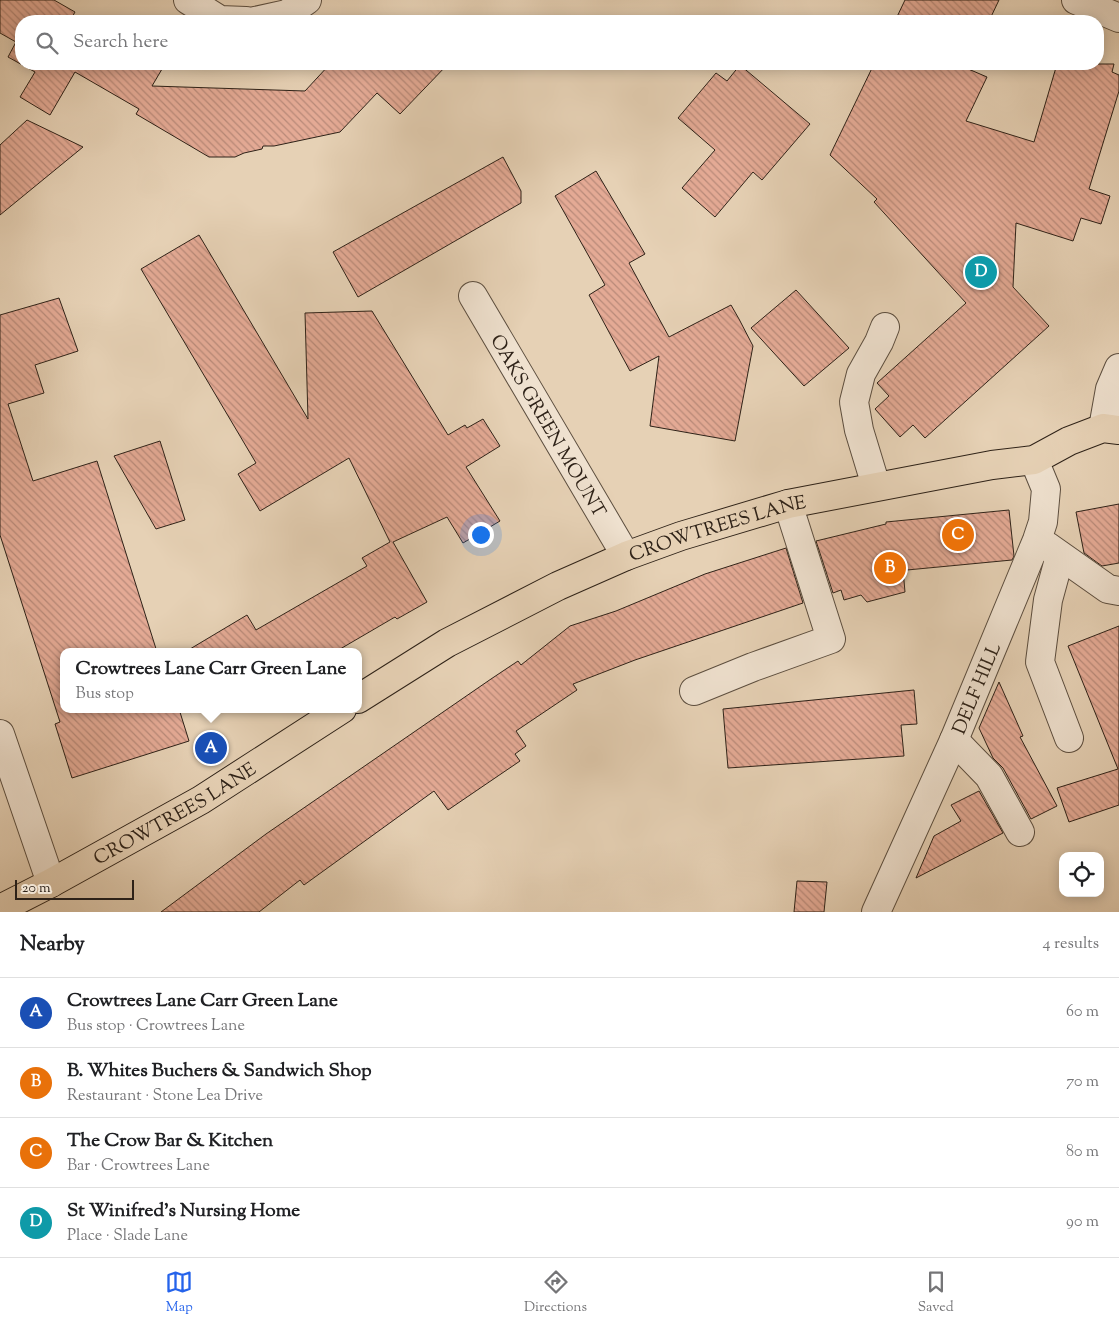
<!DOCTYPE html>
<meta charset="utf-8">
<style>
:root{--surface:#fff;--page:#f2f2f2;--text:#202124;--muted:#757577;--line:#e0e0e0;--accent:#2563eb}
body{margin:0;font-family:"Sorts Mill Goudy",serif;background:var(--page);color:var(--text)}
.controls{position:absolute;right:15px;bottom:15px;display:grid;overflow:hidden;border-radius:10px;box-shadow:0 2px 12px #0003}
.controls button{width:45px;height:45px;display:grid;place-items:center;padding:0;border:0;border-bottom:1px solid var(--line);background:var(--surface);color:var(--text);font:25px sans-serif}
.scale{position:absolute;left:15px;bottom:12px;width:119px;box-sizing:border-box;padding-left:5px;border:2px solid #2e2218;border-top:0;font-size:14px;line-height:18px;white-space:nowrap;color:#2e2218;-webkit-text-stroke:4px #efe1cf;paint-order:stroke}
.you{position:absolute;left:480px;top:534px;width:18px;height:18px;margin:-12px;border:4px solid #fff;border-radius:50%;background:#1a73e8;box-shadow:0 0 0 8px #1a73e833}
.badge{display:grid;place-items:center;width:32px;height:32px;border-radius:50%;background:var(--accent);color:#fff;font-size:16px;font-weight:700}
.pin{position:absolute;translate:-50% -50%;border:2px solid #fff;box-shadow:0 1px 5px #0006}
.popup{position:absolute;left:60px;top:648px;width:302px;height:65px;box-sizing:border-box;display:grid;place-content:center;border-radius:10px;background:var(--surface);filter:drop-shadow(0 1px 4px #0005);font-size:16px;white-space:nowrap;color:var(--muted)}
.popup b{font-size:19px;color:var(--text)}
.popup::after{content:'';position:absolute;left:50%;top:100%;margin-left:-10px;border:10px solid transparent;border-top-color:var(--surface)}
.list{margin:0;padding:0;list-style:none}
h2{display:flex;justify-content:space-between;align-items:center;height:65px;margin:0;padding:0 20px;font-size:21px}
h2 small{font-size:16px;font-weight:400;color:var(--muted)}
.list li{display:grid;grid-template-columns:32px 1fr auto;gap:15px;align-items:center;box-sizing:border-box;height:70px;padding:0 20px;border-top:1px solid var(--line)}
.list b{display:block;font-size:19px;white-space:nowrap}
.list p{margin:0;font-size:16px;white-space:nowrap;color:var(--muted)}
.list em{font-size:16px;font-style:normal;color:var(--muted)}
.icon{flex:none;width:28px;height:28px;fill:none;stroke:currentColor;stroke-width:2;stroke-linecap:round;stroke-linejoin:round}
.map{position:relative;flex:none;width:1119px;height:912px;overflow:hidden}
.search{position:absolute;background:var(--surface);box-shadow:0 2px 12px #0003;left:15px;right:15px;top:15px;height:55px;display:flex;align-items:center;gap:12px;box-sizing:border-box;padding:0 18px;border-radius:20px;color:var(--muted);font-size:19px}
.sheet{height:345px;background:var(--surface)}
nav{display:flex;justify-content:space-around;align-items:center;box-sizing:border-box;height:70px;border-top:1px solid var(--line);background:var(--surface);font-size:14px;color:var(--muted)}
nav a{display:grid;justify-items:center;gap:2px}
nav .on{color:var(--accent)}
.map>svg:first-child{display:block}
.building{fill:url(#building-back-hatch);stroke:#2e2218}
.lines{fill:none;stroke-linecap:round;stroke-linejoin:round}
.minor-casing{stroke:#5c4e3f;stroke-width:30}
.major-casing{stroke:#2e2218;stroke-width:30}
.minor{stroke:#efe1cf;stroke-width:28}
.major{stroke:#e6d1b5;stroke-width:28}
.labels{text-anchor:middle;stroke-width:4.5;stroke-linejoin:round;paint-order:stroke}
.street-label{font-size:19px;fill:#2e2218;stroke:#efe1cf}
</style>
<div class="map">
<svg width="1119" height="912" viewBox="0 0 1119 912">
<defs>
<pattern id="building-back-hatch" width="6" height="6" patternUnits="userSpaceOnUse" patternTransform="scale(1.25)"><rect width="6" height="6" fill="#e4aa95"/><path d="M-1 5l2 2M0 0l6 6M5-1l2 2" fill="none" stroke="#b98a79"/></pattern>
</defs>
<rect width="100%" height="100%" fill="#e6d1b5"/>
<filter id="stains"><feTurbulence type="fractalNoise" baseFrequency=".004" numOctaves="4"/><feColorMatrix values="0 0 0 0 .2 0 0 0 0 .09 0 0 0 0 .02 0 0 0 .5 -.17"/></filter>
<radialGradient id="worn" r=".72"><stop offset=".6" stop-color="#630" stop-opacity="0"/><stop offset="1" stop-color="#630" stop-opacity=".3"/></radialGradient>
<path class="building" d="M0 0H54L75 12 70 21H21V64H165L152 86 305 91 330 64H448L400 114 377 93 340 132 274 146H263L262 149 244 153 235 157H209L136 114 139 109 75 72 50 115 20 97 35 72 8 57 16 42 0 33Z
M905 0H999L989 21H895Z
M874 64H969L966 68 987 77 966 121 1034 142 1057 64H1114L1112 72 1119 75V91L1089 189 1110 196 1101 224 1081 218 1073 241 1016 223 1013 287 1049 326 925 438 913 425 900 437 875 409 889 396 877 383 966 303 874 202 877 199 830 155Z
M740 65 810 124 762 180 753 172 715 217 682 188 715 150 678 118 716 73 727 81Z
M27 120 83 147 0 215V145Z
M503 157 521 191V203L358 297 333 252Z
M596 171 645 254 629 263 669 337 731 305 739 319 753 346 735 441 650 426 659 356 630 371 589 295 605 285 555 196Z
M199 235 308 419 305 313 372 311 448 435 465 425 467 428 483 419 500 446 466 467 500 521 463 543 447 517 393 542 427 602 397 619 395 617 335 652H185L247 615 256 630 367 566 362 558 390 542 349 458 260 511 238 474 256 463 141 269Z
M796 290 849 348 804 386 751 328Z
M59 298 78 351 35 365 44 393 8 404 33 481 97 461 157 652H64V709H179L189 741 72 778 55 724 60 722 0 535V315Z
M160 441 185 520 156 529 114 456Z
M1119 504V563L1102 566 1084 553 1076 512Z
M1009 510 1014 556 1012 560 907 570 902 558 905 592 867 602 861 595 844 600 841 590 833 593 816 541 886 524V522Z
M786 548 803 603 635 660 573 684 577 690 516 731 526 746 515 754 520 761 448 810 434 791 304 885 300 880 259 912H161L266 834 491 679 518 661 521 665 570 626 616 611 705 574Z
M1119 626V805L1069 822 1057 788 1118 769 1068 646Z
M999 682 1023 736 1020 737 1057 806 1031 819 1003 768 993 758 979 728Z
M914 690 917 724 901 725 904 756 728 768 723 709Z
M979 791 1003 833 916 878 934 836 961 821 951 805Z
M797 881 827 882 824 912H794Z"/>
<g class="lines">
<g class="minor-casing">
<g id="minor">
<path d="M188 0 220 20 246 21"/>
<path d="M1076 0 1119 18"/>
<path d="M255 21 287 14 307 0"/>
<path id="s1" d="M473 296 626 556"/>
<path d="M1103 428 1110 389 1119 368"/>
<path d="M876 486 859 430 854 402 861 374 879 342 885 327"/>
<path d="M1047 546 1108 589 1119 591"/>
<path d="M1060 556 1048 600 1040 662 1069 738"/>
<path d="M694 691 753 667 831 639 788 504"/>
<path d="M0 734 51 883"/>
<path d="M954 740 989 776 1020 832"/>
<path id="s2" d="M876 912 954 740 1037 540 1043 522 1046 489 1034 460"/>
</g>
</g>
<g class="major-casing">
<g id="major">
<path id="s3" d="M358 699 447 643 558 586 626 556 681 536 788 504 992 465 1034 460 1069 441 1103 428 1119 430"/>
<path id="s4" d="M0 909 51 883 201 800 342 709"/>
</g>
</g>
<use href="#minor" class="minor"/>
<use href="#major" class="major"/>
</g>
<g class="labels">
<g class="street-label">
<text dy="7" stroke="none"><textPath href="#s1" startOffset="150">OAKS GREEN MOUNT</textPath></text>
<text dy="7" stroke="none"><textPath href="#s3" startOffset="400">CROWTREES LANE</textPath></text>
<text dy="7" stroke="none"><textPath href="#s2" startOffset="245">DELF HILL</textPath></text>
<text dy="7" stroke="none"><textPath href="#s4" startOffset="199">CROWTREES LANE</textPath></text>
</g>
</g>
<rect width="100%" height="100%" filter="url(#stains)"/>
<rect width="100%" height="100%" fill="url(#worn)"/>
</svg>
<div class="controls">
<button><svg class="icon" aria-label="locate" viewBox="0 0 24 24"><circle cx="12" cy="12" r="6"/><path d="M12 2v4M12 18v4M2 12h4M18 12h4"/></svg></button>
</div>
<div class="scale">20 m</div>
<div class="you"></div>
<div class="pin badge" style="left:211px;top:748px;background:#1a4fb4">A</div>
<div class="popup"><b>Crowtrees Lane Carr Green Lane</b>Bus stop</div>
<div class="pin badge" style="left:890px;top:568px;background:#e8710a">B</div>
<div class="pin badge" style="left:958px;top:535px;background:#e8710a">C</div>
<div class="pin badge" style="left:981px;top:272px;background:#0f9aa8">D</div>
<div class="search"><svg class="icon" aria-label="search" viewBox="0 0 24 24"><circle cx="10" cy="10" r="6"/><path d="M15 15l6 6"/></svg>Search here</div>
</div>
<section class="sheet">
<h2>Nearby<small>4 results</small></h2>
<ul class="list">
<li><span class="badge" style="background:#1a4fb4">A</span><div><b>Crowtrees Lane Carr Green Lane</b><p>Bus stop · Crowtrees Lane</p></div><em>60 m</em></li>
<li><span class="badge" style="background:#e8710a">B</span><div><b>B. Whites Buchers &amp; Sandwich Shop</b><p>Restaurant · Stone Lea Drive</p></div><em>70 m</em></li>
<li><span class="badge" style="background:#e8710a">C</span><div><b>The Crow Bar &amp; Kitchen</b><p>Bar · Crowtrees Lane</p></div><em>80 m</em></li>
<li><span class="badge" style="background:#0f9aa8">D</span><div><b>St Winifred's Nursing Home</b><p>Place · Slade Lane</p></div><em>90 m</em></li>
</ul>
</section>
<nav>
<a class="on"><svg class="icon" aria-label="map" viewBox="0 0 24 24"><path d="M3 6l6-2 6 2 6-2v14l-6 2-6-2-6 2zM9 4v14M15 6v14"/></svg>Map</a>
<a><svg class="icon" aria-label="directions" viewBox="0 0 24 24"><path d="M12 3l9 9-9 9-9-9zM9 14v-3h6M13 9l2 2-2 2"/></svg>Directions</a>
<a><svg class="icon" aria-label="saved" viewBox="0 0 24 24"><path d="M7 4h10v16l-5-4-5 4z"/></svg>Saved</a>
</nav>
